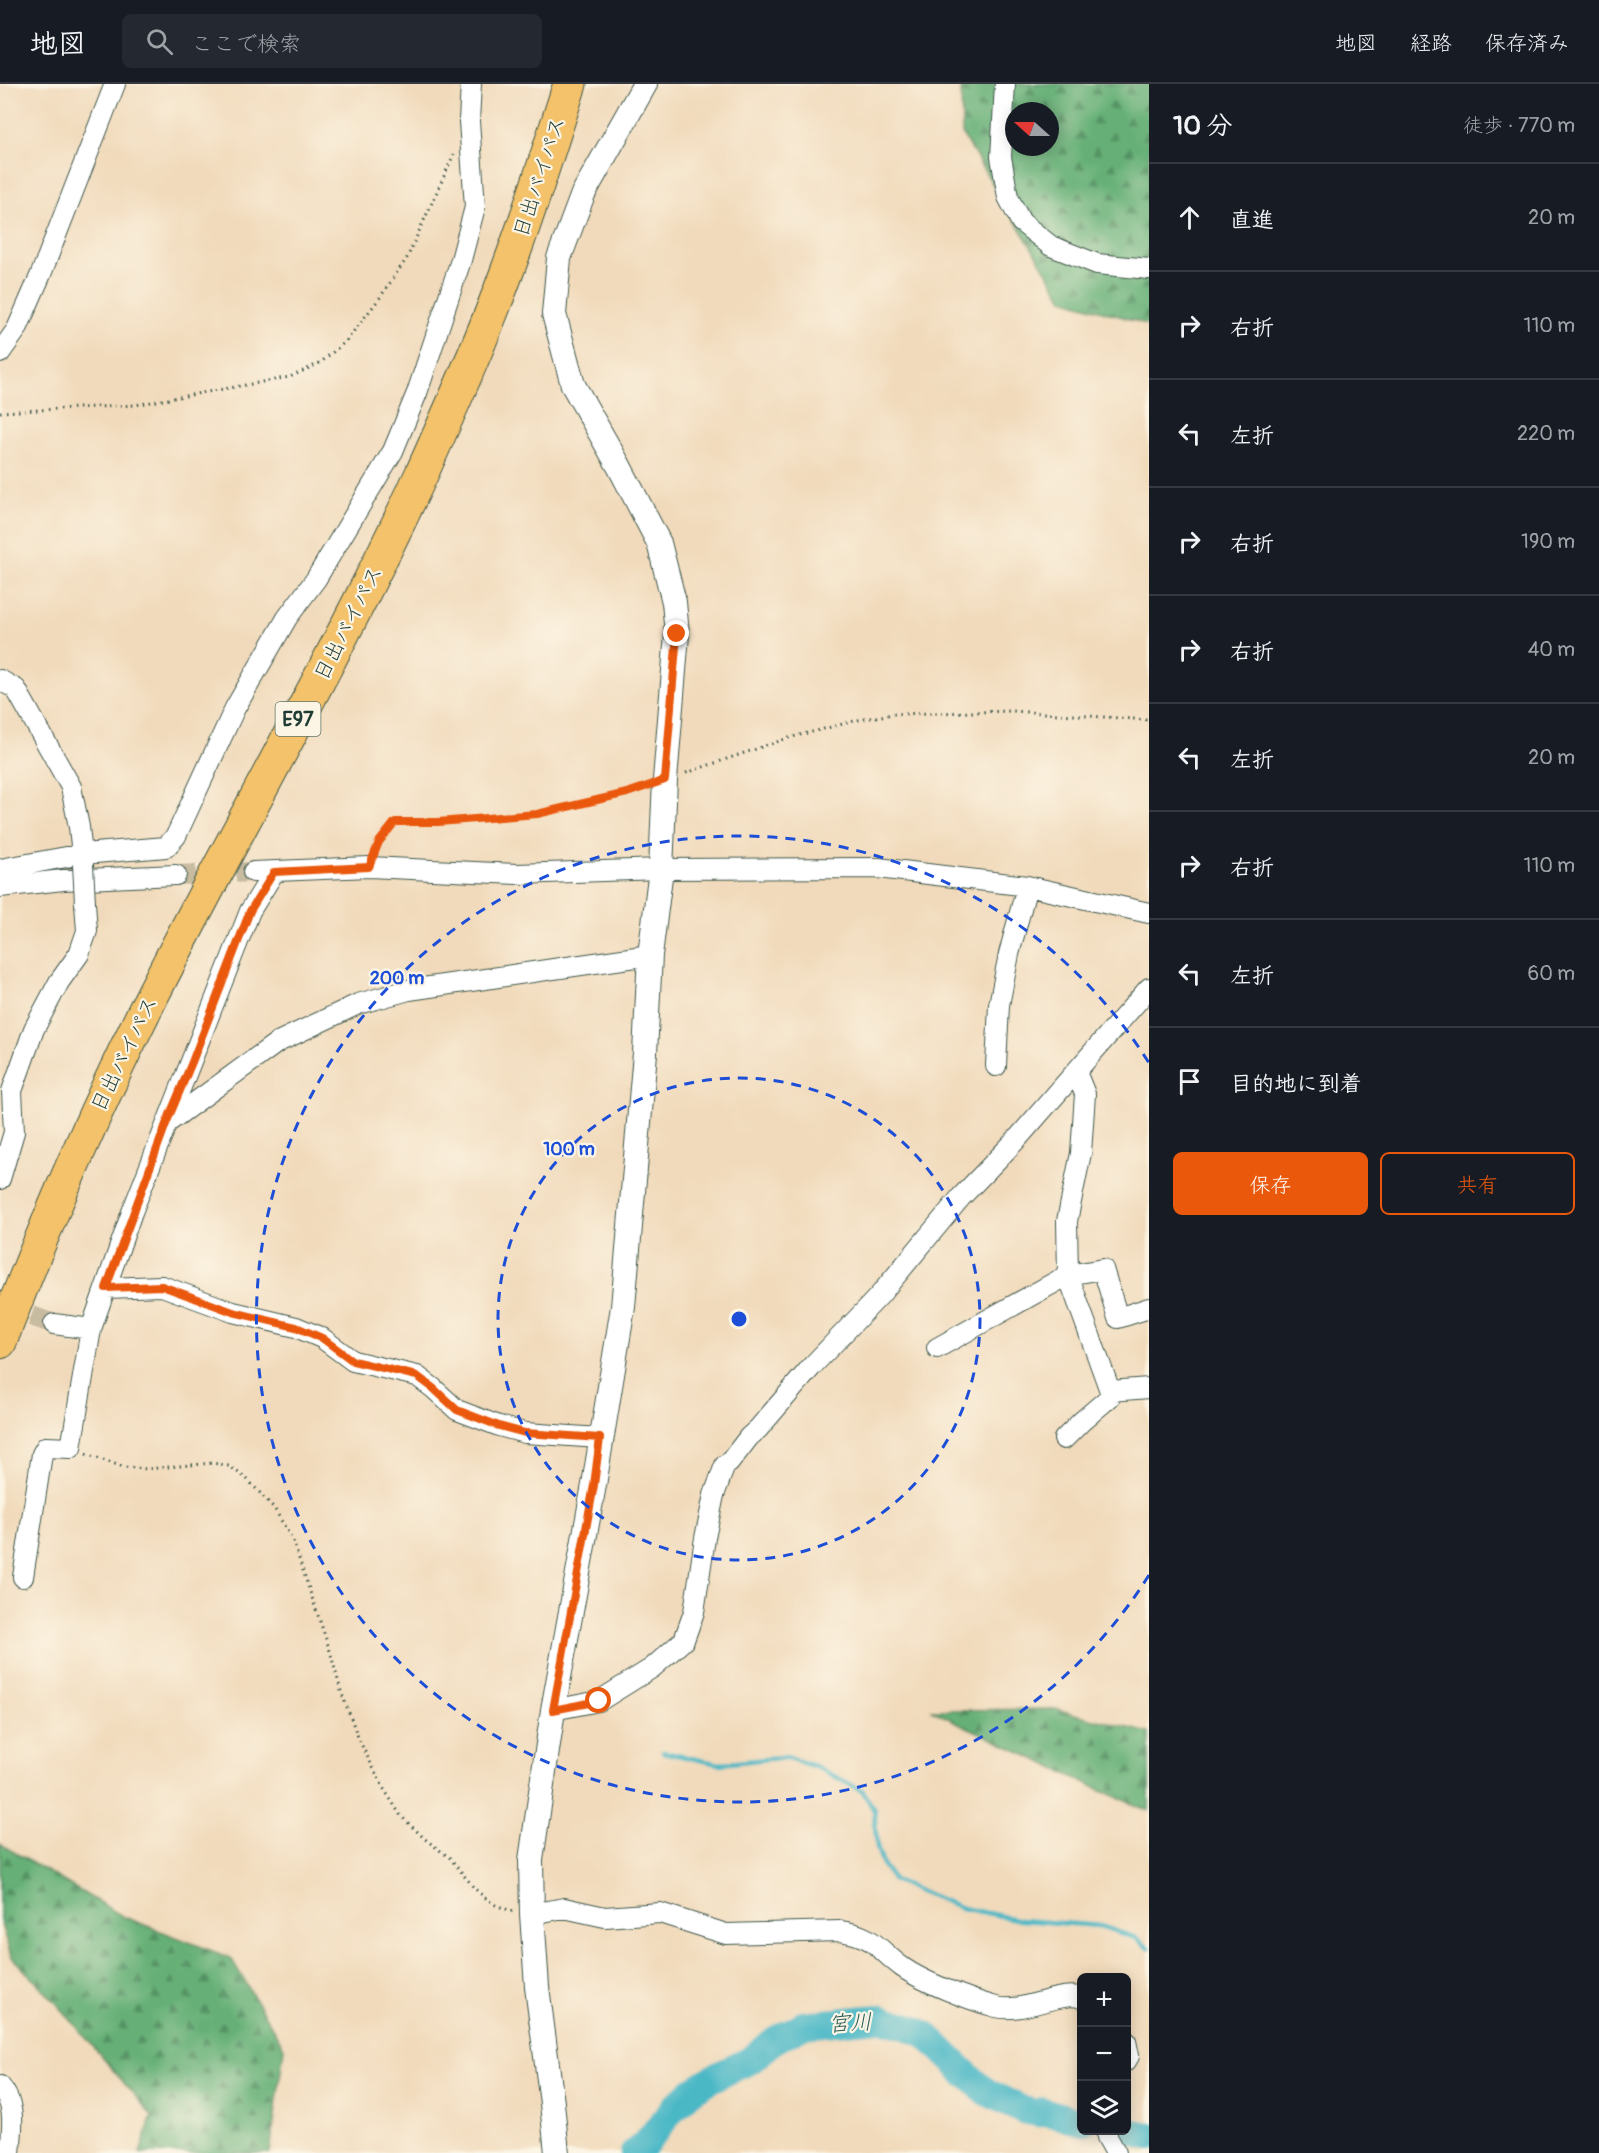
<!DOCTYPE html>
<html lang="ja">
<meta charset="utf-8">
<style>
:root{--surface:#171b24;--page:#242831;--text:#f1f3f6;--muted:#9ea1a6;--line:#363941;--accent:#ea580c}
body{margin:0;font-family:Pangolin,"Klee One",sans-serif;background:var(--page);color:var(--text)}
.controls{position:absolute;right:18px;bottom:18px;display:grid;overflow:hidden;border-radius:9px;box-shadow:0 3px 15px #0003}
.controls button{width:54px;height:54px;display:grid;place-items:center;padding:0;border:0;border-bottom:2px solid var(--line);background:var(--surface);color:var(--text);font:30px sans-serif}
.compass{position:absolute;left:1005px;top:18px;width:54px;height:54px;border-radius:50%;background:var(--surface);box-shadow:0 3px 15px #0003;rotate:291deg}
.stop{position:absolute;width:18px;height:18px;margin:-14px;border:4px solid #ea580c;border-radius:50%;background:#fff}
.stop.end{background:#ea580c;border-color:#fff;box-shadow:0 2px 6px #0008}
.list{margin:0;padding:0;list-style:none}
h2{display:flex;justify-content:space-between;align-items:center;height:78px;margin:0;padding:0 24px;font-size:26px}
h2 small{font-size:20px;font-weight:400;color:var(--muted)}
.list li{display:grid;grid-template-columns:39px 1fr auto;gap:18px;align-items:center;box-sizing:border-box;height:108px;padding:0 24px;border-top:2px solid var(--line)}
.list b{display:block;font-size:22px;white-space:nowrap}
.list em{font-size:20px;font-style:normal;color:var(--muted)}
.actions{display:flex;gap:12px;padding:18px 24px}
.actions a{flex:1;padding:14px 0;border:2px solid var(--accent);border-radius:9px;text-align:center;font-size:21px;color:var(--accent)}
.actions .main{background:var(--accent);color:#fff}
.icon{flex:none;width:33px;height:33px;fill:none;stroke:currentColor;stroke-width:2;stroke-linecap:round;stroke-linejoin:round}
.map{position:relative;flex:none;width:1149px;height:2069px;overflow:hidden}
header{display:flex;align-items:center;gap:36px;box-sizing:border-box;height:84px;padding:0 30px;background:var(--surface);border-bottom:2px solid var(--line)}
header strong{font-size:28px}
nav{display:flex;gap:33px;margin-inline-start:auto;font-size:21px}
.search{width:420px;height:54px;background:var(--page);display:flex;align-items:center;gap:15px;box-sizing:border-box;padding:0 21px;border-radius:9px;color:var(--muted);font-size:22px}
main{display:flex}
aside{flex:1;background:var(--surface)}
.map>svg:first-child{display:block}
.forest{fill:url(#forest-firs);stroke:#427656;stroke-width:1.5;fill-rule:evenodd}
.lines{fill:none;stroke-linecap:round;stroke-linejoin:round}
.stream{stroke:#4bb8c6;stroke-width:4.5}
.river{stroke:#4bb8c6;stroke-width:28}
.minor-tunnel{stroke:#c7bba0;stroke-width:20;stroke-dasharray:20 10;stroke-linecap:butt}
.minor-casing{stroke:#3e5548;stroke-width:22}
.tertiary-casing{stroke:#3e5548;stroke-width:26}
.motorway-casing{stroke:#3e5548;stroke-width:35}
.path{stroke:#3e5548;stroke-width:3;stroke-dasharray:1.5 4.5;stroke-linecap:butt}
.minor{stroke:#fff;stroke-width:20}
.tertiary{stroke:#fff;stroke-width:24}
.motorway{stroke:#f3c26a;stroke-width:33}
.minor-bridge-casing{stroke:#3e5548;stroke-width:22;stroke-linecap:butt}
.minor-bridge{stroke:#fff;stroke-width:20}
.route{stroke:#ea580c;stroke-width:8}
.ring{fill:none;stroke:#1d4ed8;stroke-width:3;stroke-dasharray:10 8}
.labels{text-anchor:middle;stroke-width:4.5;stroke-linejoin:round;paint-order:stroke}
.shield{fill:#fcf5e5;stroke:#617469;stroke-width:1.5}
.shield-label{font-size:20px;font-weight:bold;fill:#1f3d34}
.street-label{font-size:21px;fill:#1f3d34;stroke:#fcf5e5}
.water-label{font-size:22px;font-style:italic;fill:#2a5c58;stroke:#fcf5e5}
.centre{fill:#1d4ed8;stroke:#fcf5e5;stroke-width:3}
.ring-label{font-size:18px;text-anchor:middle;font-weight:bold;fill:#1d4ed8;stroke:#fcf5e5;stroke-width:4.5;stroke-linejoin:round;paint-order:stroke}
</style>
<header>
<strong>地図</strong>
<div class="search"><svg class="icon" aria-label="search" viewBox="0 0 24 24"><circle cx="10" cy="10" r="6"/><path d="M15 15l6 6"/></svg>ここで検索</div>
<nav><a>地図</a><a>経路</a><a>保存済み</a></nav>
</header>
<main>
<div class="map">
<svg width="1149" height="2069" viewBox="0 0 1149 2069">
<defs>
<pattern id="forest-firs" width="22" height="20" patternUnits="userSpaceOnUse" patternTransform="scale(1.5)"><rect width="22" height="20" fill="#66b077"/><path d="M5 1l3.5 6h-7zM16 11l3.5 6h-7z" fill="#539062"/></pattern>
</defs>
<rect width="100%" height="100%" fill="#fcf5e5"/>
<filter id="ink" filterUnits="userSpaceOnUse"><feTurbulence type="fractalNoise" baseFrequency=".0167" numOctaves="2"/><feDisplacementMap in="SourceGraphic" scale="12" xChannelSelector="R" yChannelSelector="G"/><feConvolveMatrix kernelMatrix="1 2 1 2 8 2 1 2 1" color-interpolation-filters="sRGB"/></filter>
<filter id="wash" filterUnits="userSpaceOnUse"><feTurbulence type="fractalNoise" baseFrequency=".008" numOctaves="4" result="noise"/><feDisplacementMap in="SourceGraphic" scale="24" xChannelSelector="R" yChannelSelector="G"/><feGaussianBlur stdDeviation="1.35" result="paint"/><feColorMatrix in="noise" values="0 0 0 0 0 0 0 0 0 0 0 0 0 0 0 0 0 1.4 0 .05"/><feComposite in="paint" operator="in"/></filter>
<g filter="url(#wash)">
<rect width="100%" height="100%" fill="#f1dabb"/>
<path class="forest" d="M961 0H1149V241L1063 215 962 50ZM1014 27H1050V63H1014Z
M1055 1625 1149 1649V1727L1105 1708 931 1626Z
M0 1760 124 1833 231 1874 284 1964 270 2069H140L152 2032 59 1922 11 1872 0 1837Z"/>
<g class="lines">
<path class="stream" d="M663 1668 719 1680 786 1673 816 1683 863 1707 874 1726 877 1763 883 1781 893 1796 962 1824 1021 1836 1100 1842 1136 1854 1149 1864"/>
<path class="river" d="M1119 2046 1149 2052
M634 2069 646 2059 673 2025 692 2007 713 1994 751 1976 775 1956 803 1941 878 1934 903 1941 925 1950 965 1989 987 2008 1023 2026 1038 2029 1042 2027 1082 2038"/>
</g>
</g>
<g filter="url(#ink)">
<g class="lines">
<path class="minor-tunnel" d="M176 791 253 788
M3 1222 54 1240"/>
<g class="minor-casing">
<path id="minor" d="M1005 0 1001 73 1008 113 1021 138 1051 162 1097 180 1149 185
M0 269 17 245 41 190 115 0
M0 596 16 605 71 703 79 743 83 780
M0 785 83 770 166 763 176 752 235 624 287 534 316 495 393 367 417 309 461 176 475 123 469 37 471 0
M253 788 369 783 517 790 661 785 878 784 1027 802 1149 829
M0 803 63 796 176 791
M996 982 999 921 1009 870 1027 802
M1076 988 1085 1010 1081 1069 1067 1137 1068 1191 1103 1185 1118 1234 1149 1224
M167 1039 278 958 358 920 409 906 650 871
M0 1095 14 1048 12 1007 34 945 59 898 79 870 87 847 85 819
M106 1204 162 1202 233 1228 296 1243 322 1254 353 1277 417 1292 433 1304 457 1326 499 1342 525 1349 600 1354
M54 1240 91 1245
M937 1264 1068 1191 1110 1307 1149 1304
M1064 1355 1082 1337 1110 1313V1307
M23 1493 42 1370 46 1363 71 1364 91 1245 132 1128 250 827 274 788
M553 1626 599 1617 652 1584 684 1556 694 1528 705 1454 714 1411 725 1381 729 1379 749 1353 758 1345 813 1281 879 1212 961 1113 1017 1055 1149 904
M532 1830 564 1824 605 1833 660 1829 726 1850 840 1847C876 1852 877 1865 902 1883 923 1898 970 1916 996 1923 1024 1930 1060 1906 1082 1914
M1126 1957 1129 1972 1126 1977
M0 2002C17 2021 12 2046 10 2069
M1107 2046V2053L1116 2069"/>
</g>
<g class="tertiary-casing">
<path id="tertiary" d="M557 2069 552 2019 537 1903 532 1830 531 1776 553 1626 594 1401 623 1223 645 969 650 871 661 785 665 696 677 550 674 518 659 459 619 382 573 301 554 230 559 174 583 110 645 0"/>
</g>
<g class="motorway-casing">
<path id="motorway" d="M0 1258C46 1139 96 1022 154 908 242 735 340 566 422 389 452 322 483 254 508 185 531 124 550 62 570 0"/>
</g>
<path class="path" d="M0 328 135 321 290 293 320 279 346 257 379 215 407 174 454 70
M686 689 785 655 858 636 894 630 1013 627 1149 636
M375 767 379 758 395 738H438L536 730 564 725 645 703
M86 1370 123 1383 147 1385 213 1379 229 1382 246 1394 274 1424 293 1457 330 1567 341 1607 359 1656 384 1705 401 1732 425 1755 450 1774 475 1805 493 1820 514 1828"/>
<use href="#minor" class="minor"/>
<use href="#tertiary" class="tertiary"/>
<use href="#motorway" class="motorway"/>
<g class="minor-bridge-casing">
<path id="minor-bridge" d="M83 780 85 819"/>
</g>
<use href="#minor-bridge" class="minor-bridge"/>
</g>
</g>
<g class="lines" filter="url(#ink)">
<path class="route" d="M599 1617 553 1626 594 1401 600 1354 525 1349 499 1342 457 1326 433 1304 417 1292 353 1277 322 1254 296 1243 233 1228 162 1202 106 1204 166 1040 192 978 250 827 274 788 369 783 379 758 395 738H438L537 730 627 709 665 696 677 550"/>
</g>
<g class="ring">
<circle cx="739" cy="1235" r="241"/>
<path d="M1149 1491A483 483 0 1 1 1149 979"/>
</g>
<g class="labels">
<rect class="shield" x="275.5" y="618" width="45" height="34" rx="4.5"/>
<g class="shield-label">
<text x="298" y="642">E97</text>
</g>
<g class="street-label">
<text transform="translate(539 93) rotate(-72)" y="7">日出バイパス</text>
<text transform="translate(348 539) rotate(-63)" y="7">日出バイパス</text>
<text transform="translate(124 970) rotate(-64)" y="7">日出バイパス</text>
</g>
<g class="water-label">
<text transform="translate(850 1938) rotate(-3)" y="8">宮川</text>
</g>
</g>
<circle cx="739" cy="1235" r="9" class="centre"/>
<g class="ring-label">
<text x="397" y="900">200 m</text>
<text x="569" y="1071">100 m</text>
</g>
</svg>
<div class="controls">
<button>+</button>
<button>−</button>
<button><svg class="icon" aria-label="layers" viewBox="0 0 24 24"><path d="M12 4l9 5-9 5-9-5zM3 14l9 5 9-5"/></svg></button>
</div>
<svg class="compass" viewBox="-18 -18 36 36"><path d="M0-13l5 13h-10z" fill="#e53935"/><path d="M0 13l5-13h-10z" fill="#9ea1a6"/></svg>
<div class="stop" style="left:599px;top:1617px"></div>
<div class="stop end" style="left:677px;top:550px"></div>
</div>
<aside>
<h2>10 分<small>徒歩 · 770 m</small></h2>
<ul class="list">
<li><svg class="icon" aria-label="ahead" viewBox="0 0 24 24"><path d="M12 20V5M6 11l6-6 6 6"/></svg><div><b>直進</b></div><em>20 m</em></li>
<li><svg class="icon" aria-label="right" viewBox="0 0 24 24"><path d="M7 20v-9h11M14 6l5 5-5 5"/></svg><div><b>右折</b></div><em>110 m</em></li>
<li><svg class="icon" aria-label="left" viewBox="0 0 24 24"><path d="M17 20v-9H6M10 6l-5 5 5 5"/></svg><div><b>左折</b></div><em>220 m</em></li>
<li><svg class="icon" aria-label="right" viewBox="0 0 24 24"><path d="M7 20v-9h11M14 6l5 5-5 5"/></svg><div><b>右折</b></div><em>190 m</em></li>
<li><svg class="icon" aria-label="right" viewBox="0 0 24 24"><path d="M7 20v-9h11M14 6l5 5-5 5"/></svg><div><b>右折</b></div><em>40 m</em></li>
<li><svg class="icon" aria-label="left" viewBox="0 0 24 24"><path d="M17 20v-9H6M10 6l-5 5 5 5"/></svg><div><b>左折</b></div><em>20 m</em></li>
<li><svg class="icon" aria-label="right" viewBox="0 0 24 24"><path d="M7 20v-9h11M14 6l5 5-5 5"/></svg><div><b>右折</b></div><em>110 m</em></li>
<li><svg class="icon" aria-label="left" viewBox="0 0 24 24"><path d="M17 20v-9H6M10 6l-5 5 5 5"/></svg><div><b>左折</b></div><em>60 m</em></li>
<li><svg class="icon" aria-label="arrive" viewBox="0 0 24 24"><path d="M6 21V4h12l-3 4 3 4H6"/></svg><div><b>目的地に到着</b></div></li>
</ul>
<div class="actions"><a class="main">保存</a><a>共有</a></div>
</aside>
</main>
